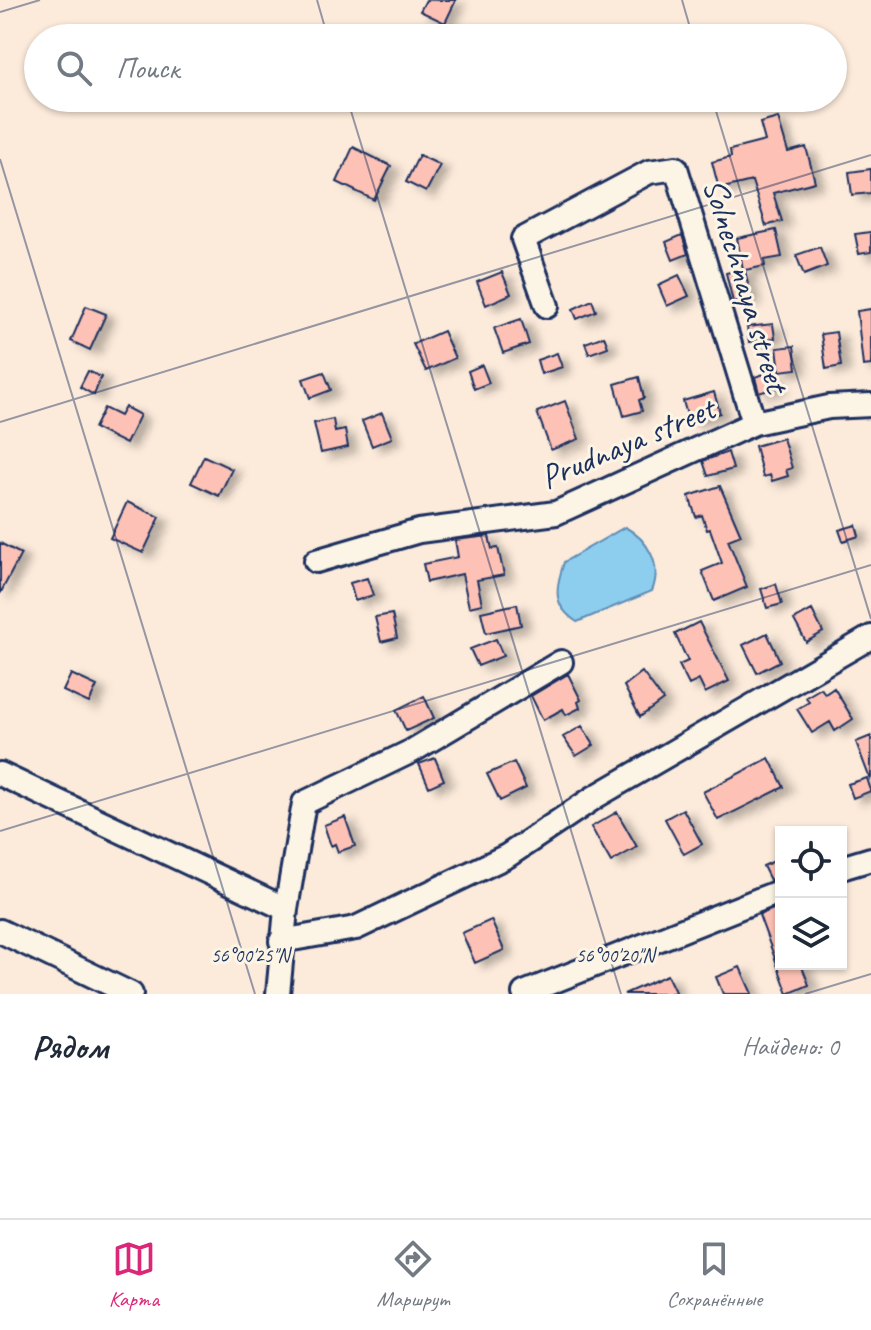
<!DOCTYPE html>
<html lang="ru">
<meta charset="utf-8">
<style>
:root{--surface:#fff;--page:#f2f2f3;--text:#1f2937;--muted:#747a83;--line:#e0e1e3;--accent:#db2777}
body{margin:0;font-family:Caveat,sans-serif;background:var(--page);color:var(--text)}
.controls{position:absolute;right:24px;bottom:24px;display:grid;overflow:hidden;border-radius:0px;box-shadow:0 2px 6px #0004}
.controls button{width:72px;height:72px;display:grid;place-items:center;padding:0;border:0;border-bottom:2px solid var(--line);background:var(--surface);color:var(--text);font:40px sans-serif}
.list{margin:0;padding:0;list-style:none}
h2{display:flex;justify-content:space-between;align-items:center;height:104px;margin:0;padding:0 32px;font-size:34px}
h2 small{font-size:26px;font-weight:400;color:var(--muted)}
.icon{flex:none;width:44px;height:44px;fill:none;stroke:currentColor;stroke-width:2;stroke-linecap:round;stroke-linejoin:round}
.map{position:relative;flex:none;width:871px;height:994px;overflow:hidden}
.search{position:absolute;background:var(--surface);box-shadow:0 2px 6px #0004;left:24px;right:24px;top:24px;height:88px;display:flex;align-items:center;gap:20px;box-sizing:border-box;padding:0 28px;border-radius:44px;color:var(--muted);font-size:30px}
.sheet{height:224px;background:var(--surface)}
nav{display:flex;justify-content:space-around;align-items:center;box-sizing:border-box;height:112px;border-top:2px solid var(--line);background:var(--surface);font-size:22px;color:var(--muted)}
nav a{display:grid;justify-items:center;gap:4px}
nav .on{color:var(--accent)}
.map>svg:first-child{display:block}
.water{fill:#8dceef;stroke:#5f8eb5;stroke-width:2}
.building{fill:#fdc2b5;stroke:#1b2f5e;stroke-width:2;filter:url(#shadow)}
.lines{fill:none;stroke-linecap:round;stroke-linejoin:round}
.minor-casing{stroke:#1b2f5e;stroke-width:28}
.minor{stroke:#fcf5e5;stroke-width:22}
.ticks{fill:none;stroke:#1b2f5e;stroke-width:2;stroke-opacity:0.45}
.labels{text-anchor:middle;stroke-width:6;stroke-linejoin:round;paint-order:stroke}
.street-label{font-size:34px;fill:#1b2f5e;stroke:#fcf5e5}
.ticks-label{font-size:20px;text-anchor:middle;fill:#1b2f5e;stroke:#fcf5e5;stroke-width:6;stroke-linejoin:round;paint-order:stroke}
</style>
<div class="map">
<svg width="871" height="994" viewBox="0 0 871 994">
<defs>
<filter id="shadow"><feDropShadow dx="9" dy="5" stdDeviation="4" flood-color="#0004"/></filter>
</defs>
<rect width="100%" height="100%" fill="#fcebdb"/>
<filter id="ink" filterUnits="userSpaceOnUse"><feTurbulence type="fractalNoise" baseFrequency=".0125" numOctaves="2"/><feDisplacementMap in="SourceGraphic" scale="16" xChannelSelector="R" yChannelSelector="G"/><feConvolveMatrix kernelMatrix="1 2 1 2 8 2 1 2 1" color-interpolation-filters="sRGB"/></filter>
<g filter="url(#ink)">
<path class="water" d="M625 527C647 539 663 564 652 591L577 622C551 605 556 588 564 562Z"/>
<path class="building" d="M426 0H456L445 23 420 11Z
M778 118 788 152 806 147 815 182 773 193 782 221 766 226 752 181 719 189 712 162 731 157 730 150 765 141 760 123Z
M353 147 391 166 374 200 337 182Z
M419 155 440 165 426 192 406 182Z
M871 169V193L852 195 849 172Z
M776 230 782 257 764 260 765 266 745 270 751 299 733 302 726 273 743 269 737 238Z
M871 232V252L859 254 855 234Z
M682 235 688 254 673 260 666 242Z
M820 247 827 266 804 275 796 255Z
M502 272 511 294 486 305 477 282Z
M679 275 689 296 667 306 658 285Z
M592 300 596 311 577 319 573 309Z
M86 306 106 314 90 350 71 341Z
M871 309V365L863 366 857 311Z
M521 319 529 344 503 353 494 328Z
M773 324 775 338 749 342 747 327Z
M443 331 455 358 426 371 413 344Z
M836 332 841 366 826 369 821 334Z
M604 336 608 347 589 354 585 343Z
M794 346 797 369 780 371 777 348Z
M557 353 562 367 541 374 537 360Z
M482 365 489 383 474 389 468 371Z
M88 371 101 377 94 395 80 387Z
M773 371 778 387 759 393 755 377Z
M324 372 331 390 310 398 303 379Z
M639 377 644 398 639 400 642 411 624 416 615 384Z
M714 392 720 413 689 422 683 401Z
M565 401 579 439 551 450 537 412Z
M125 407 140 415 126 444 94 428 104 408 120 416Z
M382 413 392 438 372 446 362 421Z
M333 419 335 432 345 430 348 447 321 453 314 423Z
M783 438 792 468 786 470 788 476 772 481 770 475 763 477 755 446Z
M728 452 733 469 708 476 703 461Z
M204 456 232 469 219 496 191 483Z
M720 486 741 535 728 540 747 587 714 601 702 571 722 563 710 529 707 530 702 515 696 517 689 496Z
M127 502 160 517 143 553 110 538Z
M856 525 859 536 843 541 839 530Z
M489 536 492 549 498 548 504 575 477 580 482 604 469 607 462 574 427 582 423 564 458 557 455 540Z
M0 543 21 554 0 594Z
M367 578 373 595 355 601 350 583Z
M776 584 782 604 767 608 761 589Z
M517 604 521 625 486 633 481 612Z
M812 610 823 632 806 642 794 620Z
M392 614 397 638 381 642 375 617Z
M699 622 729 681 705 693 699 680 689 685 679 665 688 661 675 634Z
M767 633 780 661 757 673 743 645Z
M496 639 503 656 478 666 470 649Z
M642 672 663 700 640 717 624 686Z
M71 674 97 686 89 703 63 691Z
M568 674 581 700 578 702 580 708 566 715 563 709 543 720 531 696Z
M821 688 825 694 834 688 853 719 835 731 830 722 812 733 797 709 809 702 806 697Z
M424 696 434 718 406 731 396 710Z
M582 726 594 745 576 756 563 737Z
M871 736V778L870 779 856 742Z
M435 758 444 780 429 787 419 764Z
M769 758 784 787 718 820 703 792Z
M514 762 526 788 500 801 487 774Z
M867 778 871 791 853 798 848 784Z
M683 809 702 844 684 854 665 819Z
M617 812 637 847 611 862 591 827Z
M345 817 355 846 338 852 335 844 331 846 324 825Z
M781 858V877L770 880 763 866Z
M780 906 781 964H801L809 985 788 994 759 915Z
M491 920 504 950 475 963 462 933Z
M740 967 752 994H723L716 977Z
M667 975 676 994H624Z"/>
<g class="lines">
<g class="minor-casing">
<path id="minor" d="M547 306 523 239 649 172 676 168 754 423
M316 561 419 531 556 513 754 423 829 407 871 405
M0 774 286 909
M841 868 871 859
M0 931 131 994
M281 941 356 928 507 856 595 797 871 637
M524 993 781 891
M278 994 286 909 304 803 412 751 561 662"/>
</g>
<use href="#minor" class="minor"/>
</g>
</g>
<path class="ticks" d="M317 0 328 38M682 0 693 38M0 12 40 0M347 98 621 994M712 98 871 619M0 159 255 994M0 422 871 155M0 831 871 565M805 994 871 974"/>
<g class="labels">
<g class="street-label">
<text transform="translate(747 285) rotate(73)" y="12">Solnechnaya street</text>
<text transform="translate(627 442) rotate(-23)" y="12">Prudnaya street</text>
</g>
</g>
<g class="ticks-label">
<text x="250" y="962">56°00'25"N</text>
<text x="615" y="962">56°00'20"N</text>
</g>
</svg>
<div class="controls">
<button><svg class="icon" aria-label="locate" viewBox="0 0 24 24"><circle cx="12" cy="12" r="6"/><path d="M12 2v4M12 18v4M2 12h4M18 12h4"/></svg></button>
<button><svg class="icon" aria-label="layers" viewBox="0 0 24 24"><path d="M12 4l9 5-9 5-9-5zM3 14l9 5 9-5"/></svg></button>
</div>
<div class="search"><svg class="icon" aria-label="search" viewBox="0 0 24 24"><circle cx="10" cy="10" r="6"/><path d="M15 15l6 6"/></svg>Поиск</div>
</div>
<section class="sheet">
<h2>Рядом<small>Найдено: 0</small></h2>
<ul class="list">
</ul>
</section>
<nav>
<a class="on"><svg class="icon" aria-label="map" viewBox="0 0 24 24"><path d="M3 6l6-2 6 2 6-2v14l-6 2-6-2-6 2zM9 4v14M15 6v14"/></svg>Карта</a>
<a><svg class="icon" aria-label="directions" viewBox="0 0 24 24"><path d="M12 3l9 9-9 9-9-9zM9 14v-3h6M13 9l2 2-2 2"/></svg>Маршрут</a>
<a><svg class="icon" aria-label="saved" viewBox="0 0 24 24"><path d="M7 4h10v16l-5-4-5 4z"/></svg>Сохранённые</a>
</nav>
